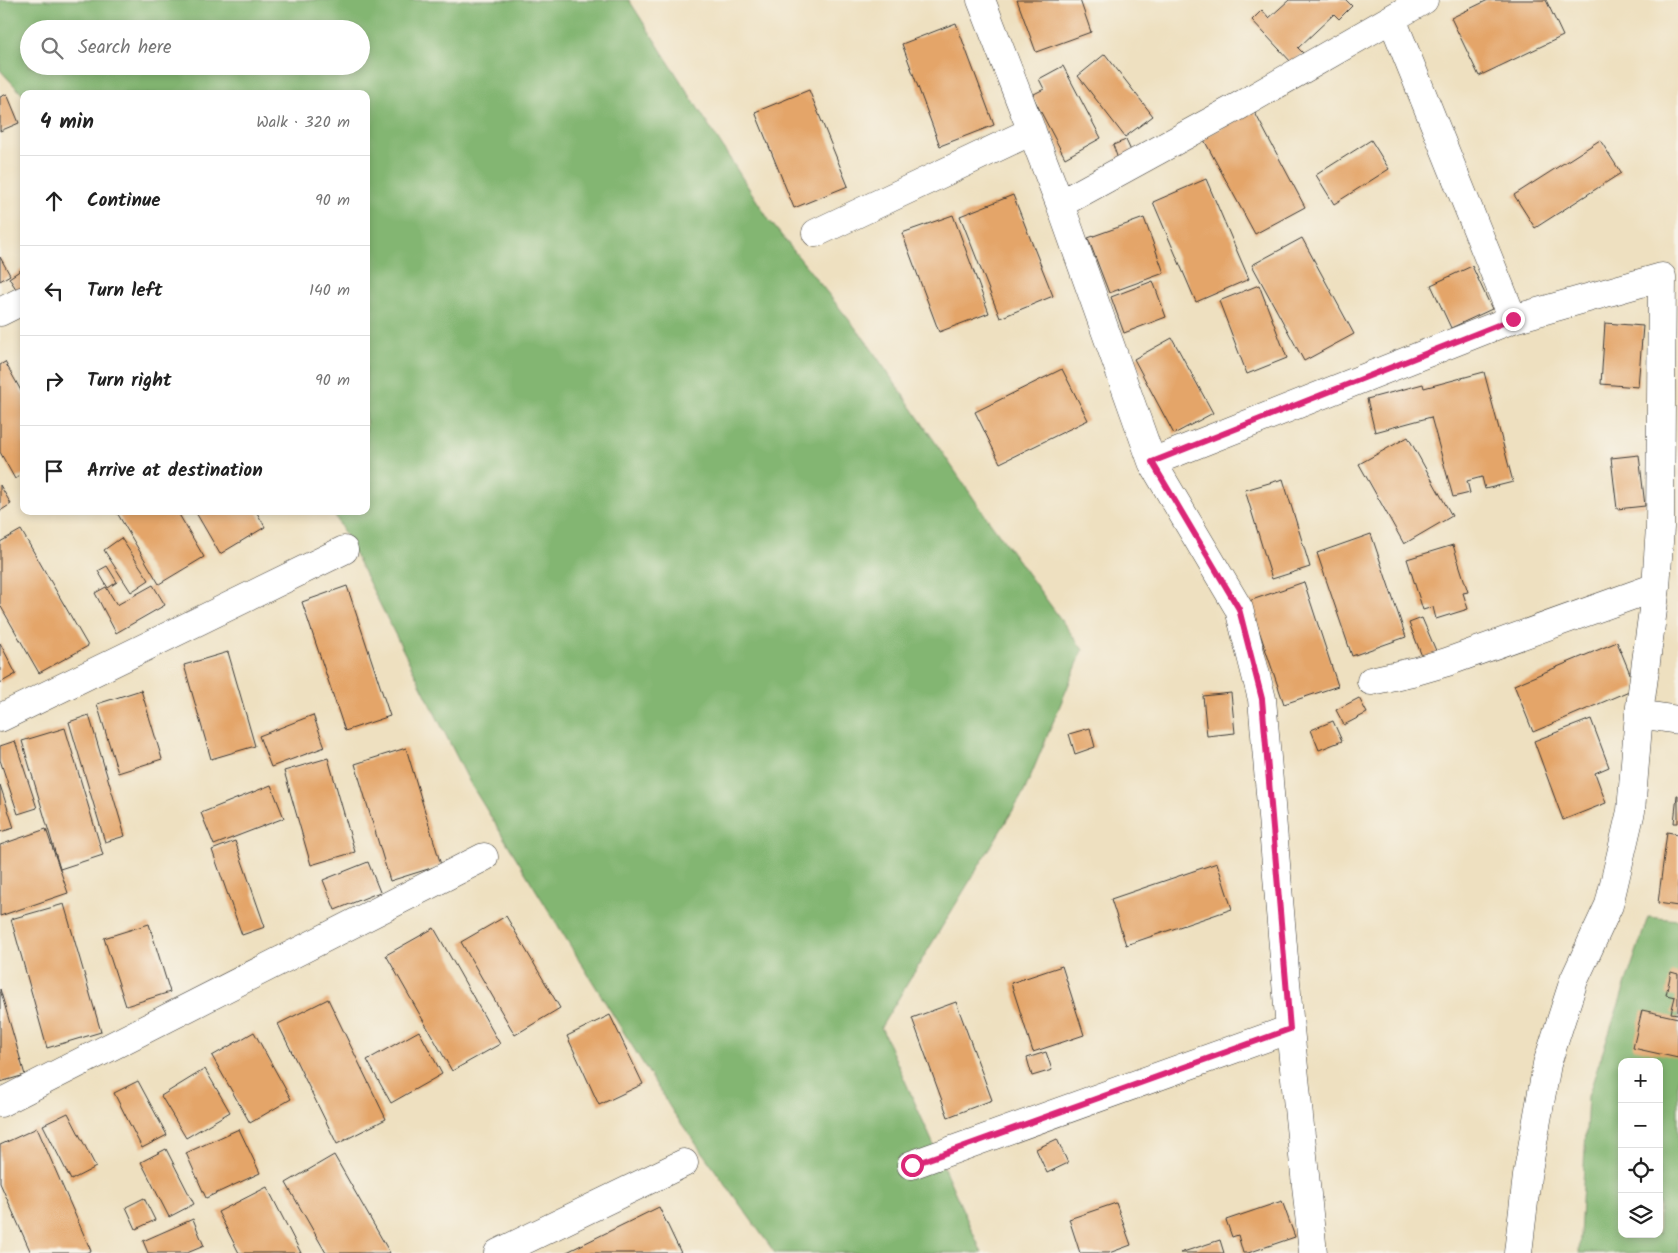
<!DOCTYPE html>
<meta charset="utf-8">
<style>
:root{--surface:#fff;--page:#f2f2f2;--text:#222;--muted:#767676;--line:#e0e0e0}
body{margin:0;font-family:Kalam,sans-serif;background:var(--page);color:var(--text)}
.controls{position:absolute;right:15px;bottom:15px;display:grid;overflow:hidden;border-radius:10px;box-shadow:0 2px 8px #0003}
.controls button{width:45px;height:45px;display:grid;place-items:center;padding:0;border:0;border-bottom:1px solid var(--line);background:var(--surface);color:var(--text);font:25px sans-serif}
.stop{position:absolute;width:15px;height:15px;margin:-11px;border:4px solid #db2777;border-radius:50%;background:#fff}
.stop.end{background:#db2777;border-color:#fff;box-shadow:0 1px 5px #0008}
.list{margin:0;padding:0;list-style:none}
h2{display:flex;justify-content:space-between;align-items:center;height:65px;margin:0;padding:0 20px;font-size:21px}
h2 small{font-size:16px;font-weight:400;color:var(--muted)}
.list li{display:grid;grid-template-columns:32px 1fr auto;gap:15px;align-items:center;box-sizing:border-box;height:90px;padding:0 20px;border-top:1px solid var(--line)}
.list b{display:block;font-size:19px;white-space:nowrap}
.list em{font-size:16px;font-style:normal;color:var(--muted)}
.icon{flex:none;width:28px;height:28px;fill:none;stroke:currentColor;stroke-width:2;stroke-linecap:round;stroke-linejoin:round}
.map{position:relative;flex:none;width:1678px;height:1253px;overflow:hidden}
.search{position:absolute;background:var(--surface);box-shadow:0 2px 8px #0003;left:20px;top:20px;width:350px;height:55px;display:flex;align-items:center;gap:12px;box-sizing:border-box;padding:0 18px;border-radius:28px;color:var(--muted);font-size:19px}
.panel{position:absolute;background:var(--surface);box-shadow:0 2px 8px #0003;left:20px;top:90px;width:350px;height:425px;border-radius:10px}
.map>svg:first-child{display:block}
.forest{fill:#83b672;stroke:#506947;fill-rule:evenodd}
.building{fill:#e4a569}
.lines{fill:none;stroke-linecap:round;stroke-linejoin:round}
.street-casing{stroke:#3c3935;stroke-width:29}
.street{stroke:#fff;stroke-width:28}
.route{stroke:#db2777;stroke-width:6}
</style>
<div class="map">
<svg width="1678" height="1253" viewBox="0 0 1678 1253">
<rect width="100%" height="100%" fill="#f7f3e8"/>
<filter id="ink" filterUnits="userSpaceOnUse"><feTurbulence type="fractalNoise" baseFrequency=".02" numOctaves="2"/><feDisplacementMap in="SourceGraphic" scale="10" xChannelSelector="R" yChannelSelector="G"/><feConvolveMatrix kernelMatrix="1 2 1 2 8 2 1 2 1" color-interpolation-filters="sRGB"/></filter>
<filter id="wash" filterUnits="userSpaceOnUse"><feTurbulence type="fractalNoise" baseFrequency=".0096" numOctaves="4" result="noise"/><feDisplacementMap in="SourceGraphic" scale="20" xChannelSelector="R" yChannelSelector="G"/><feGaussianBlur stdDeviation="1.12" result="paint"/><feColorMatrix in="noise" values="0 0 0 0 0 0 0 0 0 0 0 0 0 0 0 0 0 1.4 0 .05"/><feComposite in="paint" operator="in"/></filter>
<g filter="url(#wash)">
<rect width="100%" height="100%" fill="#eee0c0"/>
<path class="forest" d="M0 0H629L769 220 866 341 985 515 1083 650 1024 792 881 1027 982 1253H775L673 1112 470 783 333 511H366V94H24V96L0 70ZM29 29H361V66H29Z
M1648 917 1678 920V1253H1579L1588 1096ZM1622 1062H1659V1234H1622Z"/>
<g id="blocks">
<path class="building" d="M1017 0H1080L1091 32 1036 52Z
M1289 0H1346L1352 6 1339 19 1334 14 1298 48 1303 53 1292 63 1252 20 1262 10 1269 18Z
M1488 0H1546L1563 36 1479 76 1451 18Z
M956 23 994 125 940 146 902 44Z
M1105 54 1153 116 1125 137 1078 76Z
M1063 66 1101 138 1065 158 1032 95 1044 89 1039 79Z
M809 90 848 186 794 208 755 112Z
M7 94 19 123 0 131V97Z
M1254 111 1305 207 1255 234 1203 138Z
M1126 140 1132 153 1118 159 1113 145Z
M1371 140 1389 169 1334 204 1316 175Z
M1600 140 1621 173 1535 228 1514 195Z
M1206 179 1249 279 1196 302 1153 202Z
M1013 195 1053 296 1000 318 960 216Z
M953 215 989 313 939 332 902 233Z
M1144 218 1164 273 1109 293 1088 238Z
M1302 238 1354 334 1304 361 1252 265Z
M0 257 10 275 0 281Z
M1472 266 1492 309 1451 328 1431 285Z
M24 268V293L20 295 9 278Z
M1153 281 1166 317 1124 333 1111 297Z
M1259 285 1287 358 1247 374 1219 301Z
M1605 323 1643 326 1638 387 1601 384Z
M1172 338 1213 413 1174 434 1134 359Z
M5 362 24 396V474L15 479 0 452V365Z
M1062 369 1088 420 1000 463 975 412Z
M1484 372 1513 482 1485 489 1482 477 1467 481 1470 493 1453 497 1431 417 1375 432 1367 399 1423 384 1424 388Z
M1408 437 1452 516 1404 544 1359 464Z
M1639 455 1645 506 1617 509 1611 458Z
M1283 479 1310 567 1272 579 1245 490Z
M0 485 11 504 0 511Z
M116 511H177L204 557 159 584Z
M195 511H256L265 527 220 554Z
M21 530 88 646 39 673 0 605V542Z
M1371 534 1406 637 1352 656 1317 553Z
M121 538 149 580 131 592 104 550Z
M1453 545 1468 592 1463 593 1468 609 1436 619 1433 607 1423 610 1407 559Z
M107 566 117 582 108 588 98 571Z
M1304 582 1338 686 1284 704 1249 601Z
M153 585 165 605 116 633 95 593 106 587 117 605Z
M347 586 390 716 345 731 302 602Z
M1422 618 1437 653 1423 659 1409 623Z
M1617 642 1636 688 1533 732 1514 685Z
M0 643 16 674 0 683Z
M228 652 255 746 211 759 184 665Z
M141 690 162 759 118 773 97 704Z
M1231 693 1235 733 1207 736 1203 696Z
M1359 698 1367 713 1344 725 1336 710Z
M89 715 125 836 105 842 69 722Z
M313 715 325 747 271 767 259 736Z
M1591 719 1609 767 1595 773 1606 803 1563 820 1534 741Z
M1333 721 1342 741 1319 750 1311 730Z
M65 728 103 855 60 869 22 741Z
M1090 728 1095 747 1075 754 1069 734Z
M15 741 37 808 18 814 0 760V746Z
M406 748 441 865 390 881 355 764Z
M328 758 355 852 311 865 284 771Z
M0 785 14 828 0 832Z
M271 785 284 818 214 845 201 813Z
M1677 795H1678V823H1674Z
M46 829 68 893 0 916V845Z
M1667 832 1678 834V906L1658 903Z
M235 841 265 927 242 935 212 850Z
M368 862 380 892 335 910 323 880Z
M1217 863 1232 909 1126 945 1111 899Z
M64 904 101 1032 47 1048 11 919Z
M506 916 560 1008 515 1035 461 942Z
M149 924 170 992 126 1006 104 938Z
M434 928 500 1044 452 1071 386 955Z
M1062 966 1084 1035 1033 1052 1011 983Z
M1671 972 1678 974V1014L1671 1013 1675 997 1666 995Z
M0 989 25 1075 0 1082Z
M328 999 386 1119 337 1144 278 1024Z
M956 1002 992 1100 948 1117 912 1018Z
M1642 1010 1678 1018V1058L1633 1048Z
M610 1015 643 1084 599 1105 567 1036Z
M419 1031 442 1074 391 1103 367 1060Z
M254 1032 291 1099 250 1123 212 1056Z
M1046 1052 1052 1070 1032 1076 1027 1058Z
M205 1069 230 1112 186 1138 161 1096Z
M138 1081 167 1135 142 1148 114 1093Z
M68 1113 96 1167 71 1180 43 1125Z
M37 1128 91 1251 85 1253H31L0 1183V1145Z
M239 1129 260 1173 206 1198 186 1153Z
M1057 1139 1068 1163 1047 1173 1036 1149Z
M166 1149 194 1204 169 1217 141 1162Z
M334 1155 390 1253H326L286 1183Z
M267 1187 301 1253H239L218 1212Z
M144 1198 155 1220 136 1229 126 1207Z
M1282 1201 1295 1237 1248 1253H1243L1238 1235 1232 1237 1226 1220Z
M1116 1203 1131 1245 1109 1253H1080L1069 1219Z
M659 1207 681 1253H565Z
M193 1219 204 1246 187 1253H148L143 1241Z
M1220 1240 1224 1253H1180Z"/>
</g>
</g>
<g filter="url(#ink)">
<use href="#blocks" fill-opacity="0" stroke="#3c3935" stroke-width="1"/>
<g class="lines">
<g class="street-casing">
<path id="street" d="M981 0 1060 204 1152 462 1239 609 1262 699 1290 1029 1313 1253
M1392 19 1513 319
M1060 204 1239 106 1424 0
M816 233 1032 131
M0 312 24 300
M1152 462 1513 319 1662 277 1660 527 1656 587 1639 714 1631 811 1609 905 1574 980 1547 1064 1527 1176 1518 1253
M1371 681 1416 671 1447 662 1656 587
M1639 714 1678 720
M0 718 344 550
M0 1103 484 857
M911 1165 1290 1029
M498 1253 684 1163"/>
</g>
<use href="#street" class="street"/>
</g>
</g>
<g class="lines" filter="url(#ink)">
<path class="route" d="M912 1165 1290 1029 1262 699 1239 609 1152 462 1513 319"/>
</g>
</svg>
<div class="controls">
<button>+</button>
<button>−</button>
<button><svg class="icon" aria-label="locate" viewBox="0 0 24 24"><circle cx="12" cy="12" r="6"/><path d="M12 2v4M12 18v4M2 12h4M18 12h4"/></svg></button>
<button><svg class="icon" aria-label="layers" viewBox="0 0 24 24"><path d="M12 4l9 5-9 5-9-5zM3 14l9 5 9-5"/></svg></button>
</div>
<div class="stop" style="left:912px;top:1165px"></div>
<div class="stop end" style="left:1513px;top:319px"></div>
<div class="search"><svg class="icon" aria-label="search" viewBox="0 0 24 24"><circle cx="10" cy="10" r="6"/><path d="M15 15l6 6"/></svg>Search here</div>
<section class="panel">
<h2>4 min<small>Walk · 320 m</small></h2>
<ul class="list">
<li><svg class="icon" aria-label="ahead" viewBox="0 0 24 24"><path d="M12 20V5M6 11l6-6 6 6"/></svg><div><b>Continue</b></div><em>90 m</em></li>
<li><svg class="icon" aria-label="left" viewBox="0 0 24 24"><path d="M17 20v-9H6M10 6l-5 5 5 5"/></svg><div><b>Turn left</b></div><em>140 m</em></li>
<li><svg class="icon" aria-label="right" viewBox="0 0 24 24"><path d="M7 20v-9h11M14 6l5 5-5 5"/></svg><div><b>Turn right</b></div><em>90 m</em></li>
<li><svg class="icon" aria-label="arrive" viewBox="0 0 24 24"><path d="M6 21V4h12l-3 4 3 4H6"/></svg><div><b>Arrive at destination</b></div></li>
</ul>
</section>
</div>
